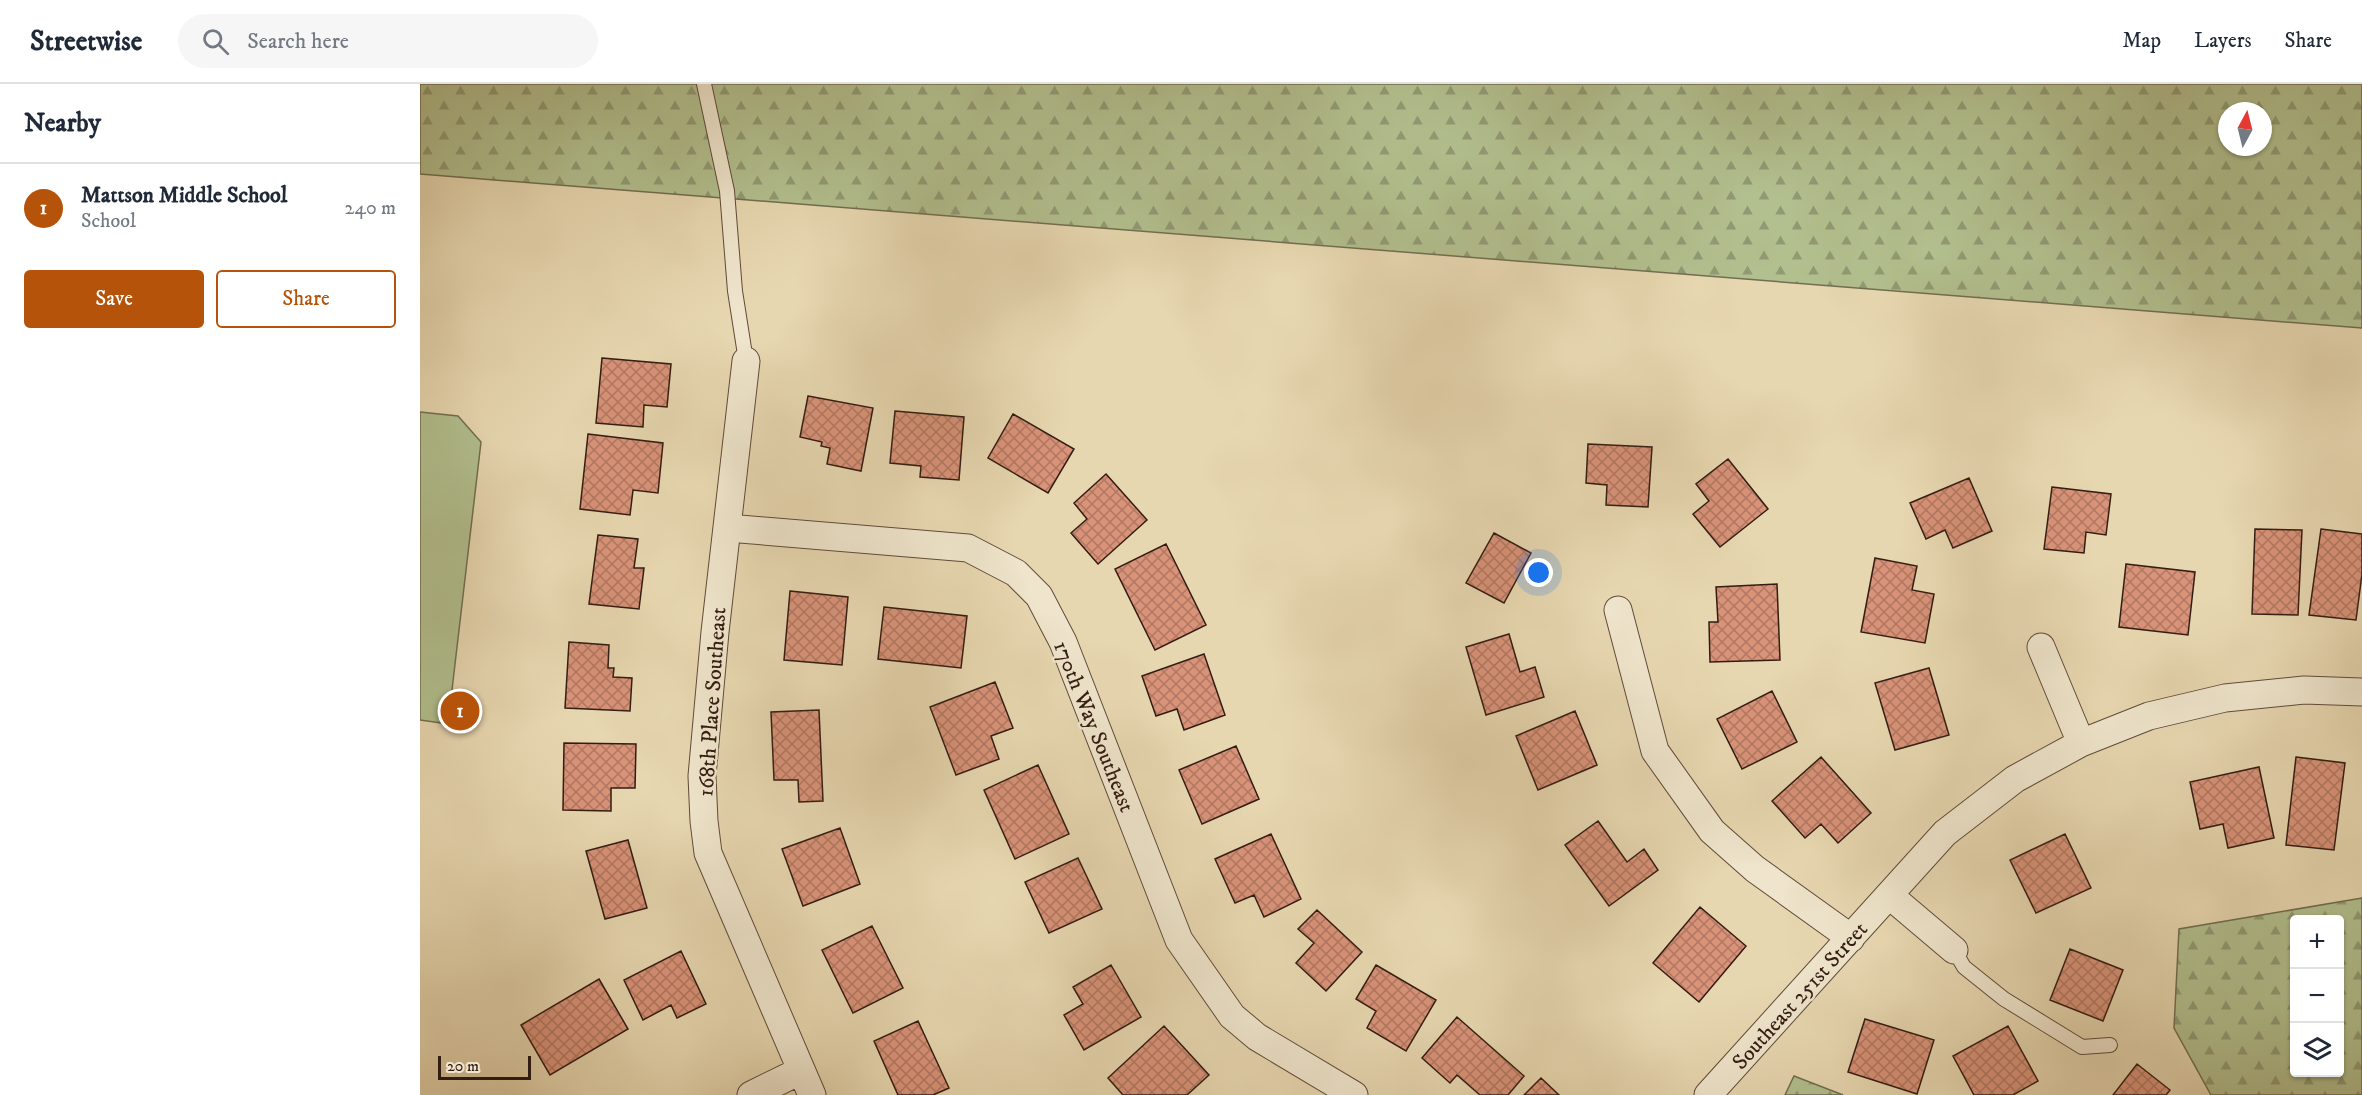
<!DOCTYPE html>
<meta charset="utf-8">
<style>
:root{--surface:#fff;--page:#f6f6f7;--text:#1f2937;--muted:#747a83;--line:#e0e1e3;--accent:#b45309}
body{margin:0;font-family:"IM FELL DW Pica",serif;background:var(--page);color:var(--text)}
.controls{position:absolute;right:18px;bottom:18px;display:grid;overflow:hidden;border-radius:6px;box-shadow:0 2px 4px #0004}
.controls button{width:54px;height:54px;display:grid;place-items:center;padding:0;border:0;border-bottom:2px solid var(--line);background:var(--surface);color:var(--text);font:30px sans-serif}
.compass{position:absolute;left:1798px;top:18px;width:54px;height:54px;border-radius:50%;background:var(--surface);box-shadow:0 2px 4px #0004;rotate:7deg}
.scale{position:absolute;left:18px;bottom:15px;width:93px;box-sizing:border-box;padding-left:6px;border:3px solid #331c12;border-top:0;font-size:16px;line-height:21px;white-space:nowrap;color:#331c12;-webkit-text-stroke:4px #efe5cc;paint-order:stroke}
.you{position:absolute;left:1119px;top:489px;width:21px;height:21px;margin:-15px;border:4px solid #fff;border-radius:50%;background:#1a73e8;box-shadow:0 0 0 9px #1a73e833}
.badge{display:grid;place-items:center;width:39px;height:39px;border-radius:50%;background:var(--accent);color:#fff;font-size:20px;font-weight:700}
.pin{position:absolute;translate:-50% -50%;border:3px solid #fff;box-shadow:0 2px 6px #0006}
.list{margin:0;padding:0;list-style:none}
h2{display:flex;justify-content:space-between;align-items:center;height:78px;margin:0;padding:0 24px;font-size:26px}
h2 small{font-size:20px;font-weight:400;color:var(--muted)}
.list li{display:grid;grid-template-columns:39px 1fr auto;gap:18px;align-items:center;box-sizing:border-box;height:90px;padding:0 24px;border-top:2px solid var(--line)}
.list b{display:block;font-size:22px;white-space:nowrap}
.list p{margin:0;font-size:20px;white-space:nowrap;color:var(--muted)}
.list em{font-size:20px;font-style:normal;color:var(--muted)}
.actions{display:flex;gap:12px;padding:18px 24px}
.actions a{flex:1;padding:14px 0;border:2px solid var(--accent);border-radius:6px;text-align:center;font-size:21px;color:var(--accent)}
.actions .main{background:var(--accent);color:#fff}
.icon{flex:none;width:33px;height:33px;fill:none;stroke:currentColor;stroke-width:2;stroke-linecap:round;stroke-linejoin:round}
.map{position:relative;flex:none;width:1942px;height:1011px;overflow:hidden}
header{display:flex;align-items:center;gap:36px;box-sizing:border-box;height:84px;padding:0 30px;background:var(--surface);border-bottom:2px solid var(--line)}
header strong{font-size:28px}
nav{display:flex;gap:33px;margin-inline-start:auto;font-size:21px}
.search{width:420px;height:54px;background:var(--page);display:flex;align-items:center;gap:15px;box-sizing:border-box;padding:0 21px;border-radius:33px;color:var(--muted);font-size:22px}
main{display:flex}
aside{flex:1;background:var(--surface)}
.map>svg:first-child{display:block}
.grass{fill:#b2bf8e;stroke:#726e50;stroke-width:1.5}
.forest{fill:url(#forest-firs);stroke:#726e50;stroke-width:1.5;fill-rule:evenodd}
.building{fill:url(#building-cross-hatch);stroke:#331c12;stroke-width:1.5}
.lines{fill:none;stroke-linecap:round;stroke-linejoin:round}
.lane-casing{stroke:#604b3a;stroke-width:16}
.street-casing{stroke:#604b3a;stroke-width:29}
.lane{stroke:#efe5cc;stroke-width:14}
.street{stroke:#efe5cc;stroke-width:27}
.labels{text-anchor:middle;stroke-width:5;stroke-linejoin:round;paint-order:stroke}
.street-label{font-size:22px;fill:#331c12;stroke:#efe5cc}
</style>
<header>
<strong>Streetwise</strong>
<div class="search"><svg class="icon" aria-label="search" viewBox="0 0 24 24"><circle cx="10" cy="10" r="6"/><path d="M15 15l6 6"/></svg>Search here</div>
<nav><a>Map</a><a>Layers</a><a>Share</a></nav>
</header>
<main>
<aside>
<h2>Nearby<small></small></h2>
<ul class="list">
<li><span class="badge">1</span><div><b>Mattson Middle School</b><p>School</p></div><em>240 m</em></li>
</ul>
<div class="actions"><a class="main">Save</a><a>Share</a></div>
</aside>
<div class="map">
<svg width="1942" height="1011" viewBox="0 0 1942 1011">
<defs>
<pattern id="forest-firs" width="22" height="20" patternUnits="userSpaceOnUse" patternTransform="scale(1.5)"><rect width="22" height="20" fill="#b2bf8e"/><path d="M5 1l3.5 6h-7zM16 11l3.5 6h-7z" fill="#919a73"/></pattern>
<pattern id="building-cross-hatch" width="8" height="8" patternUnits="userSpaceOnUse" patternTransform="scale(1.5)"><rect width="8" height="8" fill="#d99379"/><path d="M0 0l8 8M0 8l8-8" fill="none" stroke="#b17762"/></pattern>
</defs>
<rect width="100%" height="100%" fill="#e7d7b0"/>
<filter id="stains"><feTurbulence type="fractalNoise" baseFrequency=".00333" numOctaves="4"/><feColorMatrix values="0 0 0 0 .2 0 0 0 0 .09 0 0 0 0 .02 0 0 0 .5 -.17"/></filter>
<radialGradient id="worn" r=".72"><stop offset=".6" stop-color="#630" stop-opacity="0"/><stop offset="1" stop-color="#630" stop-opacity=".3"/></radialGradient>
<path class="grass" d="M0 328 38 332 61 358 28 640 0 636Z"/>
<path class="forest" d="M0 0H1942V244L0 90ZM1807 27H1843V63H1807Z
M1942 814V1011H1791L1754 944 1759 845ZM1874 836H1920V988H1874Z
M1374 992 1423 1011H1365Z"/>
<path class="building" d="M182 274 251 280 247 323 224 321 223 343 176 339Z
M388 312 453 324 441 387 407 380 410 364 401 362 402 358 380 353Z
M475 327 544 333 539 396 500 393 501 382 470 379Z
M593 330 654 365 628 409 568 374Z
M168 350 243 359 238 409 213 406 210 431 160 425Z
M1168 360 1232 363 1228 423 1186 421 1187 401 1166 399Z
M1308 375 1348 425 1300 463 1273 430 1289 417 1276 400Z
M686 390 727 436 678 480 651 449 667 435 654 419Z
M1549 394 1572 447 1533 464 1525 446 1506 455 1490 419Z
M1632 403 1691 410 1686 451 1666 448 1664 469 1624 465Z
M1835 445 1882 446 1878 531 1832 530Z
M1901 445 1942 450V490L1936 536 1889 531Z
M1074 449 1111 469 1084 519 1046 499Z
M178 451 218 455 214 484H224L219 525 169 520Z
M746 460 786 541 735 566 695 485Z
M1455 474 1497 482 1492 506 1514 510 1505 559 1441 548Z
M1706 480 1775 488 1768 551 1699 543Z
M1357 500 1360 576 1290 578 1289 538H1298L1296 503Z
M370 507 428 513 422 581 364 576Z
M464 523 547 532 541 584 458 575Z
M1089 550 1100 588 1115 583 1124 613 1066 631 1046 563Z
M149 558 189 561 188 584H194L193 593 212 594 210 627 145 624Z
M784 570 805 631 764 646 757 625 736 632 722 592Z
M1509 584 1529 651 1475 666 1455 599Z
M575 598 593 644 571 652 579 675 536 691 510 623Z
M1352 607 1377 658 1322 685 1297 635Z
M399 626 403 717 379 718 378 696H354L351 628Z
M1155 627 1177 681 1118 706 1096 652Z
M144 659 216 660 215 704H191V727L143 726Z
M816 662 839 715 782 740 759 686Z
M1401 673 1451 729 1418 759 1401 740 1385 754 1352 717Z
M1876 673 1925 679 1914 766 1866 761Z
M618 681 649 750 595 775 564 706Z
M1839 683 1854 754 1808 764 1803 740 1780 745 1770 698Z
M1178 737 1207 778 1224 765 1238 786 1189 822 1145 761Z
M420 744 440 800 383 822 362 765Z
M851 750 881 815 844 833 834 811 815 819 795 775Z
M1645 750 1671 804 1616 829 1590 776Z
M208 756 227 824 185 835 166 767Z
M658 774 682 825 629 849 605 798Z
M1280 823 1326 862 1279 918 1233 879Z
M897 826 942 868 906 907 876 879 894 859 878 845Z
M452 842 483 904 433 929 402 866Z
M1650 865 1703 886 1683 937 1630 916Z
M261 867 286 920 257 934 251 921 223 936 204 896Z
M691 881 721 933 664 966 644 931 663 920 653 903Z
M956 881 1016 916 986 967 947 944 956 927 936 915Z
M179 895 208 945 130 991 101 941Z
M1037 933 1104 992 1088 1011H1060L1037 991 1030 999 1002 974Z
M1445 935 1514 956 1497 1010 1428 988Z
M498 937 529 1004 513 1011H478L454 957Z
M744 942 789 991 767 1011H703L688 994Z
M1588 942 1618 997 1593 1011H1554L1533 972Z
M1717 980 1750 1006 1746 1011H1693Z
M1121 994 1139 1011H1104Z"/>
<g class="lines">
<g class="lane-casing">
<path id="lane" d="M284 0 307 107 315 207 326 277
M1534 866 1544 883 1584 915 1662 963 1690 961"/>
</g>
<g class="street-casing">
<path id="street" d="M326 277 295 548 282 692 284 737 288 769 392 1011
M308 444 548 464 596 489 619 512 643 558 759 856 812 932 837 953 934 1011
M1198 526 1235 667 1292 747 1335 785 1431 854
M1621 563 1661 659
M1469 811 1534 866
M331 1011 380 987
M1288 1011 1525 749 1595 695 1661 659 1729 632 1805 614 1884 606 1942 608"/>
</g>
<use href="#lane" class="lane"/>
<use href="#street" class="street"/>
</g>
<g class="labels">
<g class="street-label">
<text transform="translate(291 618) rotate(-86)" y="8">168th Place Southeast</text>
<text transform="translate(675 642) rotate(68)" y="8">170th Way Southeast</text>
<text transform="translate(1379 911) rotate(-48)" y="8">Southeast 251st Street</text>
</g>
</g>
<rect width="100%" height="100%" filter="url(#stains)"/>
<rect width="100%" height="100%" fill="url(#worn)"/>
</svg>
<div class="controls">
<button>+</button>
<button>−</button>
<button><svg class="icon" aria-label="layers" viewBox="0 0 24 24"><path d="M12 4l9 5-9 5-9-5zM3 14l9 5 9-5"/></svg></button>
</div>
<svg class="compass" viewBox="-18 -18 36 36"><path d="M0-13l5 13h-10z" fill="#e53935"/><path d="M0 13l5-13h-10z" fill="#747a83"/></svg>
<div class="scale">20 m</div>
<div class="you"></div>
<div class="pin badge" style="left:40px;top:627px">1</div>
</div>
</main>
